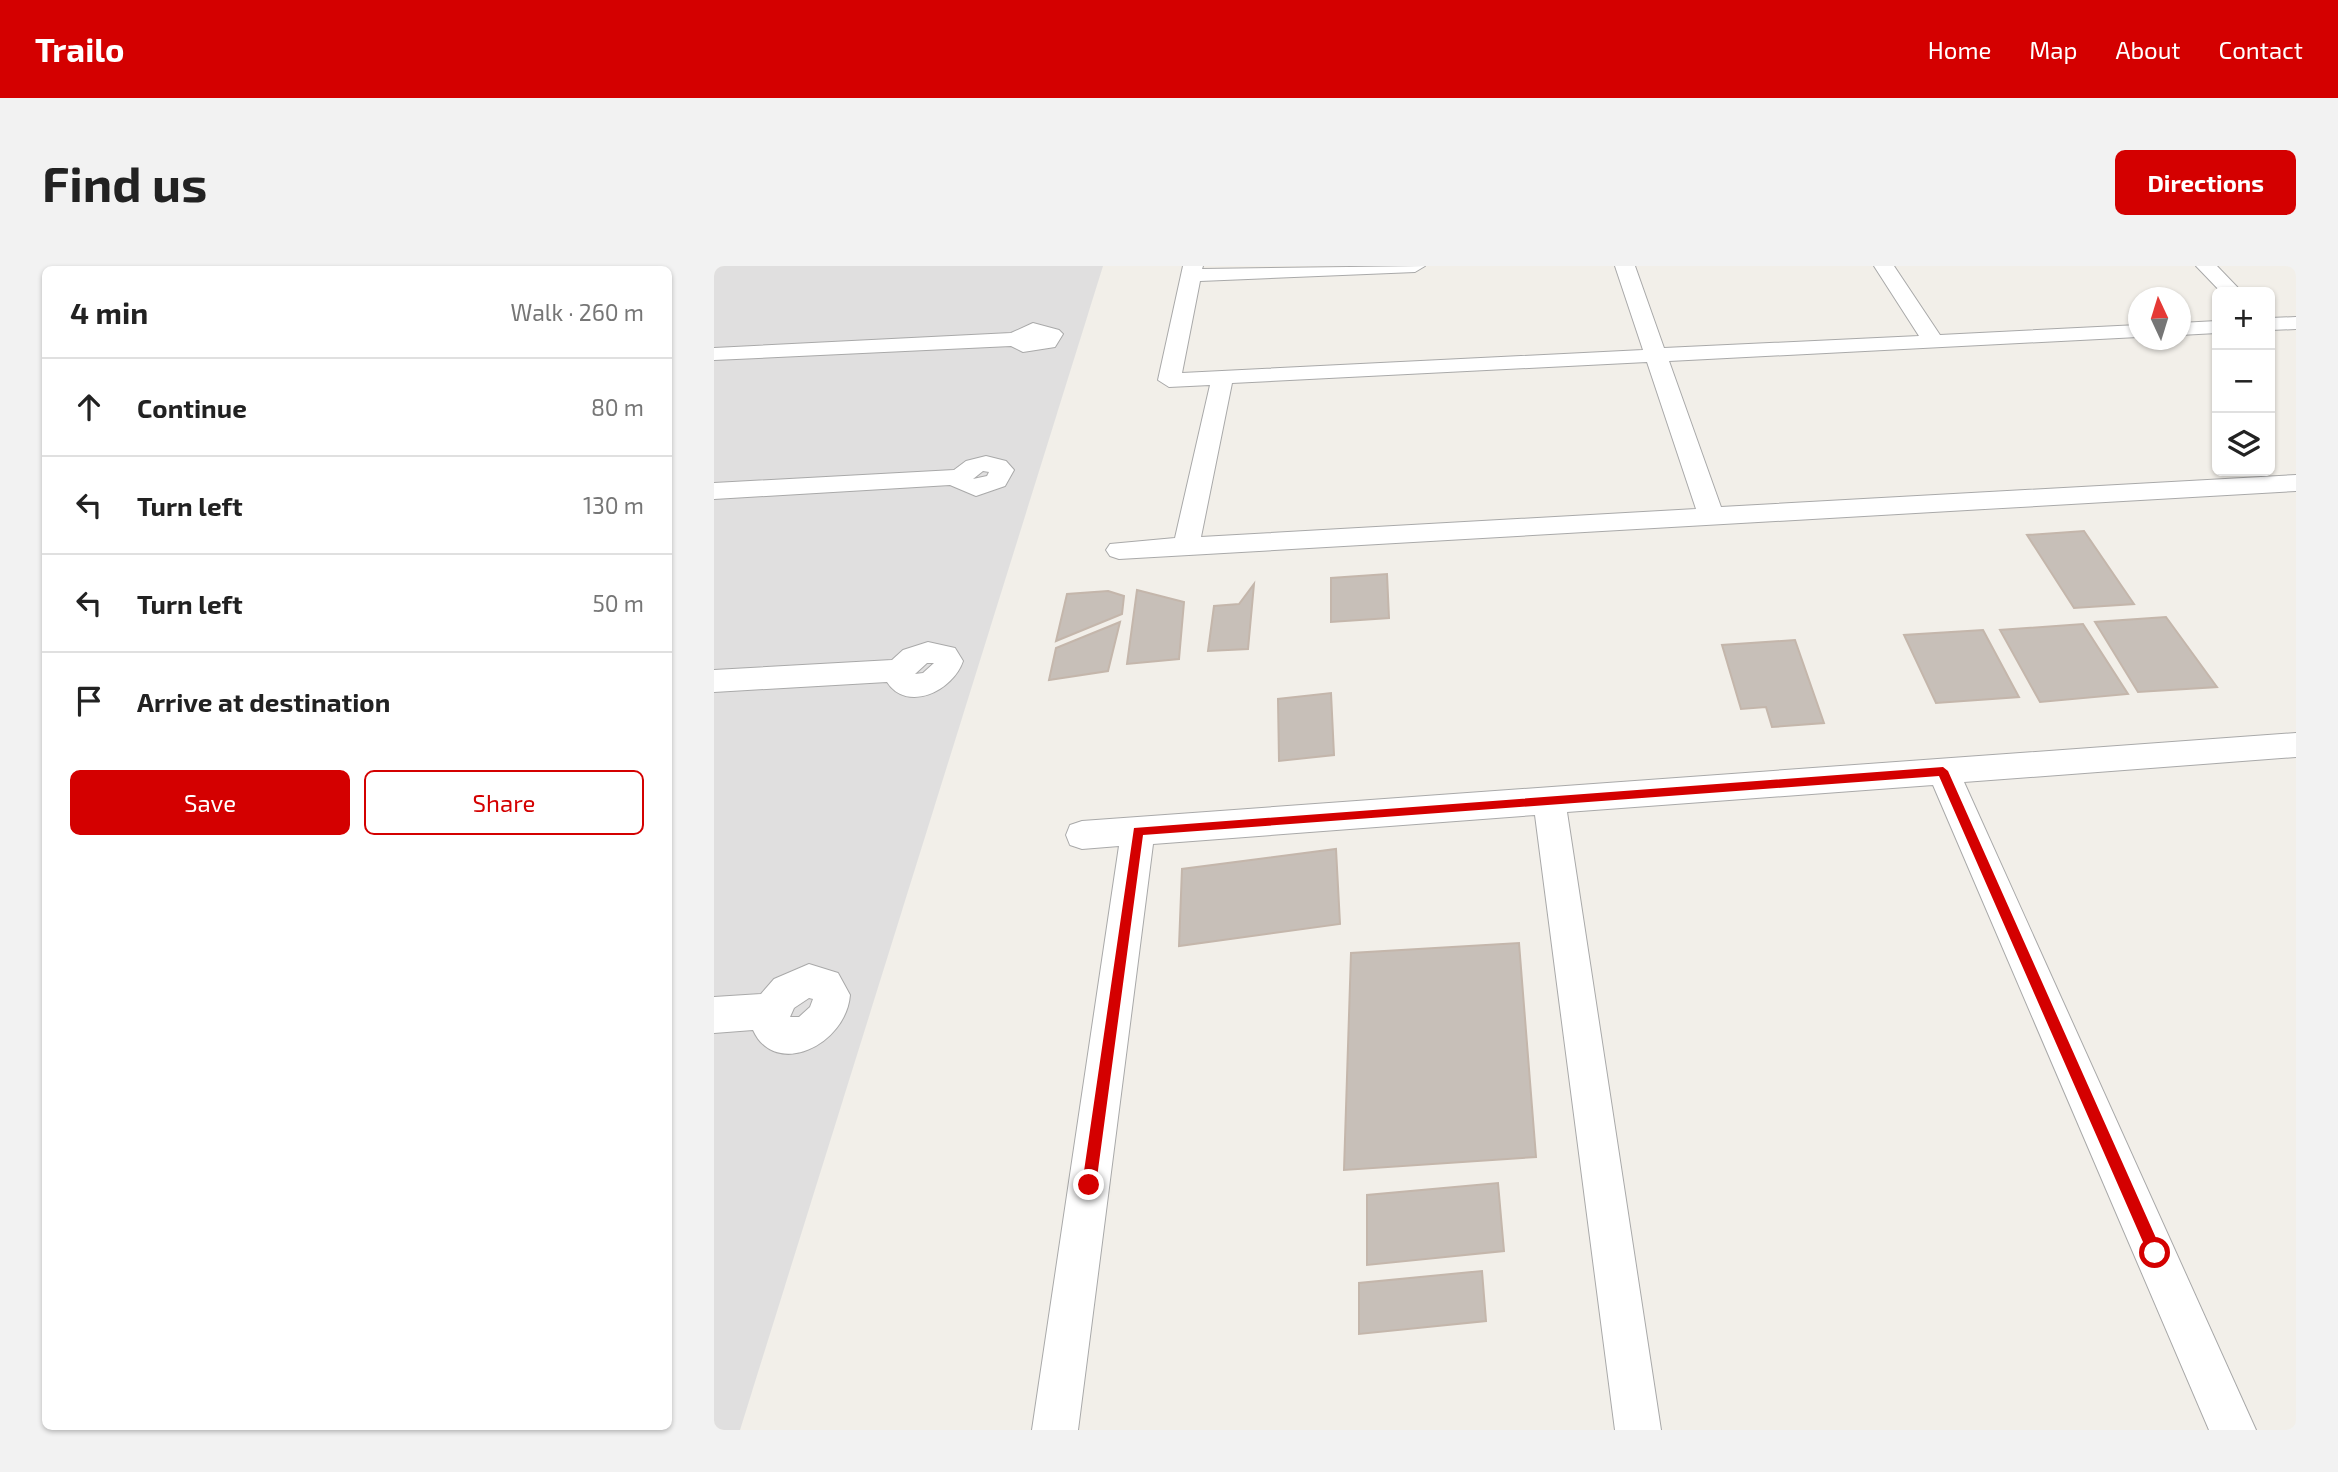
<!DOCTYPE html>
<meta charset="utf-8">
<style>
:root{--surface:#fff;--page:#f2f2f2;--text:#222;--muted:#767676;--line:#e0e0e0;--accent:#d40000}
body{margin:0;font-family:"Exo 2",sans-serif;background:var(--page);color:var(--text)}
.controls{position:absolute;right:21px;top:21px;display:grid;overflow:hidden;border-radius:10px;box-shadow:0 2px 5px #0004}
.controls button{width:63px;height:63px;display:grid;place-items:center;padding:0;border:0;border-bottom:2px solid var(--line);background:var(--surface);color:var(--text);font:35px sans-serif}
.compass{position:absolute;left:1414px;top:21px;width:63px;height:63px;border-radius:50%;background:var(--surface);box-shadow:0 2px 5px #0004;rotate:356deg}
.stop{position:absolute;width:21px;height:21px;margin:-16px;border:5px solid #d40000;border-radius:50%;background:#fff}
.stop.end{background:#d40000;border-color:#fff;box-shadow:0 2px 7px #0008}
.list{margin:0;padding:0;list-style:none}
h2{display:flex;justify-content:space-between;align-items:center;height:91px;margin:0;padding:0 28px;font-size:30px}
h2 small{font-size:23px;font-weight:400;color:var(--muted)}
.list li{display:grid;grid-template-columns:46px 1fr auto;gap:21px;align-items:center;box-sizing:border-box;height:98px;padding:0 28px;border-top:2px solid var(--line)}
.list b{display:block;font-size:26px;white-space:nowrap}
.list em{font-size:23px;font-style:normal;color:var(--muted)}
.actions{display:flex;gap:14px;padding:21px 28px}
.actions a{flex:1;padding:16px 0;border:2px solid var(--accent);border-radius:10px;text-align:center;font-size:24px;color:var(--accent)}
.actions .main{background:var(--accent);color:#fff}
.icon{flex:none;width:38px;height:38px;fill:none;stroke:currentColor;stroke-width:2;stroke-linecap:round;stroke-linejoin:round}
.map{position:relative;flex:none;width:1582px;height:1164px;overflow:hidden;border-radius:10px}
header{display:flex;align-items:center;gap:42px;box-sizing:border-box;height:98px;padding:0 35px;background:var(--accent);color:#fff}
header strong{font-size:33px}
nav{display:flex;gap:38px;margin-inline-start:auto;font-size:24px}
.intro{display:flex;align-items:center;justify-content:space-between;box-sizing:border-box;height:168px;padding:0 42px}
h1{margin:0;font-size:49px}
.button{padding:18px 32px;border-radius:10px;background:var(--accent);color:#fff;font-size:24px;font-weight:700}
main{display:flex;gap:42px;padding:0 42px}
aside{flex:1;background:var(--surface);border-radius:10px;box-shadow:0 2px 5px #0004}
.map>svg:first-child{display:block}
.residential{fill:#e0dfdf}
.building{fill:#c7bfb8;stroke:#c4b6ab;stroke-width:2}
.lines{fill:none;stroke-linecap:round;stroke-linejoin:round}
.minor-casing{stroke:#a9a9a9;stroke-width:2}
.minor{fill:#fff;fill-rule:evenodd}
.route{fill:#d40000}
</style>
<header>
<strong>Trailo</strong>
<nav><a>Home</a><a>Map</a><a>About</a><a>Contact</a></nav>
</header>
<div class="intro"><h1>Find us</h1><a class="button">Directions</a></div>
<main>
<aside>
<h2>4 min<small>Walk · 260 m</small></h2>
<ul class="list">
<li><svg class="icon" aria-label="ahead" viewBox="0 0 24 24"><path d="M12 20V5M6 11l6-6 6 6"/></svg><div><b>Continue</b></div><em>80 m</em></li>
<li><svg class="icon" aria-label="left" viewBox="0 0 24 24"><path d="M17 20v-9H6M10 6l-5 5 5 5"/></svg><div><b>Turn left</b></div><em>130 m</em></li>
<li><svg class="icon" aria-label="left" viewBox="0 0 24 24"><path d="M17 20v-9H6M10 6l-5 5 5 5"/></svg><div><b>Turn left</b></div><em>50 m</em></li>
<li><svg class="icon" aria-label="arrive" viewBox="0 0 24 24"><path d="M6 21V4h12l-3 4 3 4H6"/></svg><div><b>Arrive at destination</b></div></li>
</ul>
<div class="actions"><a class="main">Save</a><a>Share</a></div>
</aside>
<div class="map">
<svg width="1582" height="1164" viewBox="0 0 1582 1164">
<rect width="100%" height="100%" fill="#f2efe9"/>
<path class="residential" d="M0 0H389L26 1164H0Z"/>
<path class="building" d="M1370 265 1420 338 1360 342 1313 269Z
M673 308 675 352 617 356V312Z
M540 318 534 383 494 385 500 340 525 338Z
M423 324 470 336 465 393 413 398Z
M394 325 410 330 408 348 342 375 353 328Z
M1452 351 1503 421 1424 426 1381 356Z
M406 356 394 405 335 414 342 382Z
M1369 358 1414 428 1326 436 1286 364Z
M1269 364 1305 431 1222 437 1190 369Z
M1081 374 1110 457 1058 461 1052 441 1027 443 1008 379Z
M617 427 620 489 565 495 564 433Z
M622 583 626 658 465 680 468 603Z
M805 677 822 891 630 904 637 687Z
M784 917 790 985 653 999V929Z
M768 1005 772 1055 645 1068V1017Z"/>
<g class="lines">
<g class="minor-casing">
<path id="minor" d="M469 0H489L488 3 711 0 701 6 486 15 468 107 929 84 901 0H921L950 82 1205 70 1160 0H1180L1226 69 1424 59V71L955 95 1007 241 1582 209V225L405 293 396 290 392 284 396 278 461 272 496 119 455 121 444 114ZM933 96 982 243 487 271 518 117Z
M1482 0H1503L1528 26H1507Z
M1582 51V63L1556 64V52Z
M1503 55V67L1466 69V57Z
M319 57 345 64 349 68 341 81 309 86 297 80 0 94V82L297 67Z
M272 190 292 195 300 204 291 220 262 230 236 219 0 233V217L240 204 252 195ZM269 205 275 206 273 210 259 213Z
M214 376 241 382 249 395C239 425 193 447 173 416L0 426V404L178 394 189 384ZM213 397H220L209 407 201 408Z
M1582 467V491L1250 516 1542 1164H1495L1219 519 853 546 947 1164H901L821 549 439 578 364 1164H318L405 580 368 583 356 579 352 569 356 559 368 555Z
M95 698 124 707 136 729C132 779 61 813 39 764L0 767V731L47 728 60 713ZM95 732 99 733 96 741 85 751H76L80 742Z"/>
</g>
<use href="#minor" class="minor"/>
</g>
<path class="route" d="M1229 501 1234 505 1446 981V992H1436L1225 510 429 569 382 919 375 926 370 924 368 919 420 562Z"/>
</svg>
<div class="controls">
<button>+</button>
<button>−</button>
<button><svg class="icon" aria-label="layers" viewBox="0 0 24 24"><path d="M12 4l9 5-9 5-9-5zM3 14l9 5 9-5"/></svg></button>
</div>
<svg class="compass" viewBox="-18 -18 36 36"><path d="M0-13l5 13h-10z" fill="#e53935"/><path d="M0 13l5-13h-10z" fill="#767676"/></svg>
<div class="stop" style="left:1441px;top:987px"></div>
<div class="stop end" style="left:375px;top:919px"></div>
</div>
</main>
